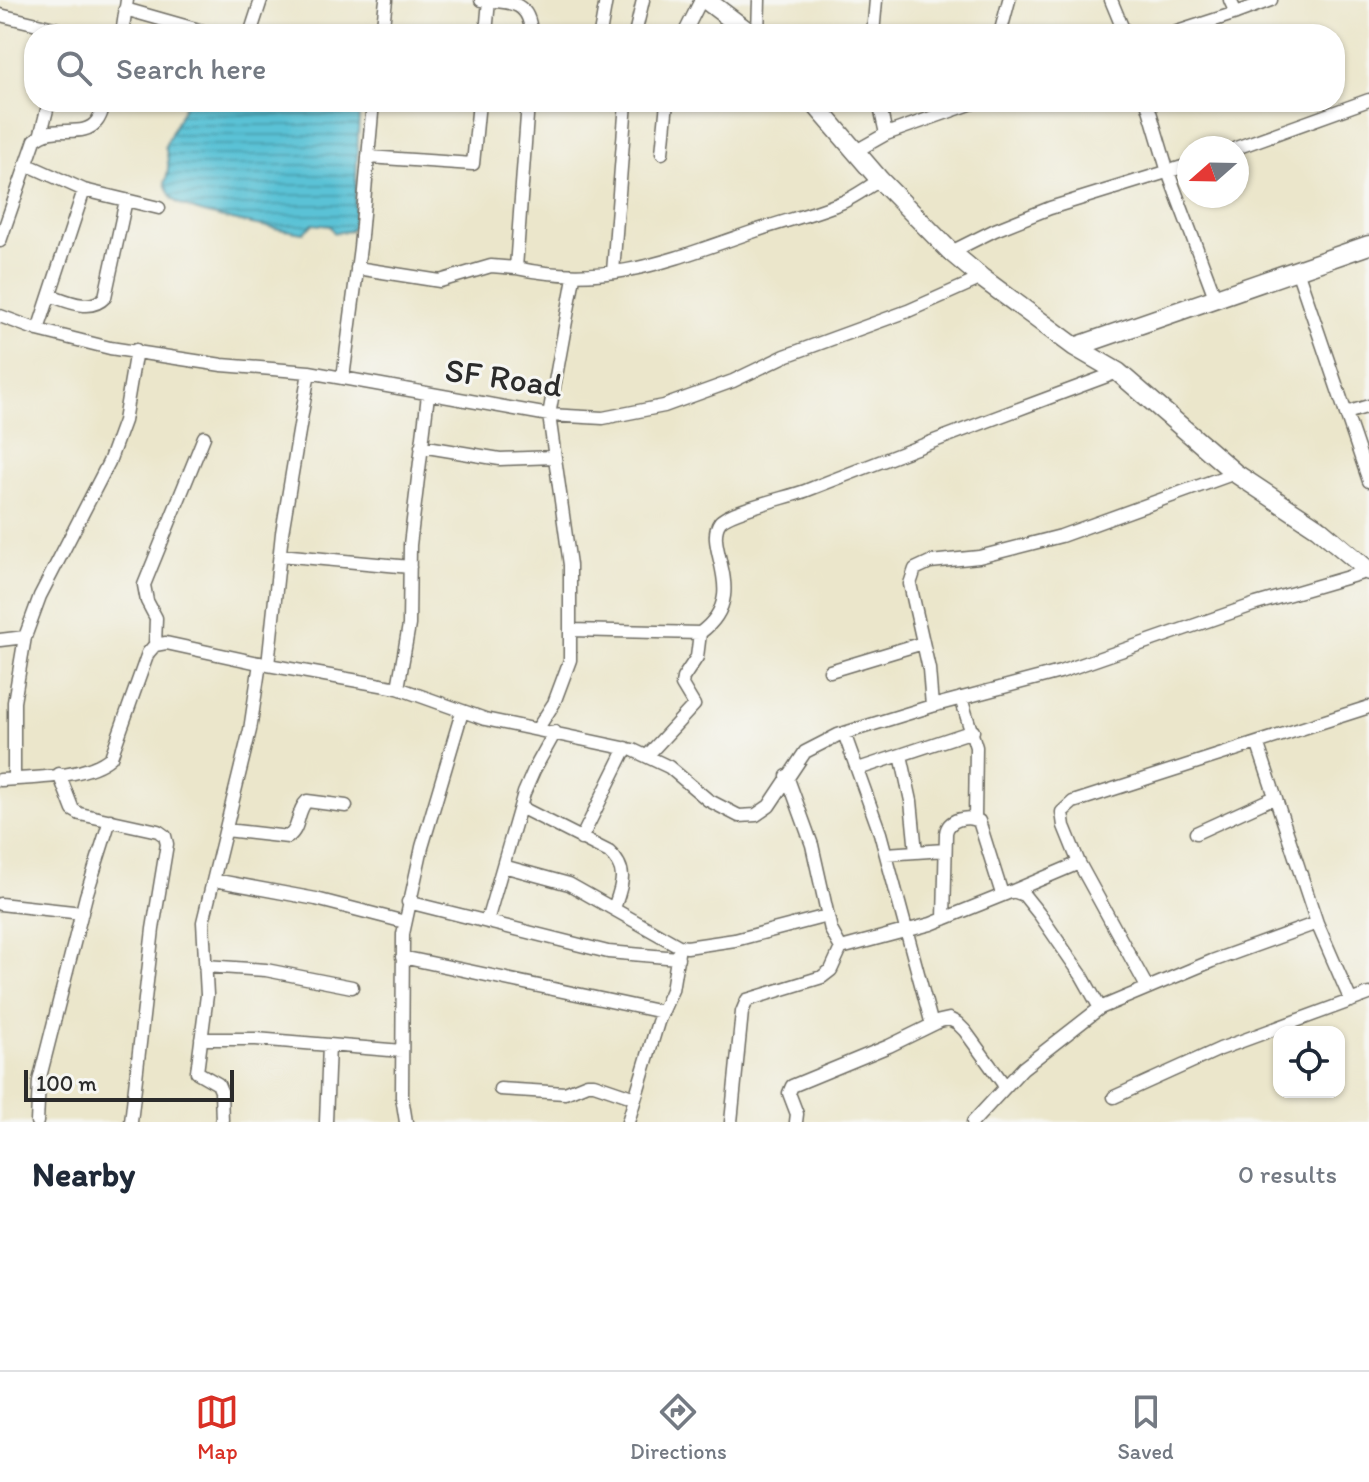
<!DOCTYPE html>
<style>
:root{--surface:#fff;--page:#f6f6f7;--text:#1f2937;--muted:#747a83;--line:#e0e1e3;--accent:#d93025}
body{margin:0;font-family:Itim,sans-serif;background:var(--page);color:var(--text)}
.controls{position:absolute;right:24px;bottom:24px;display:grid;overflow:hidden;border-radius:16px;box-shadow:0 2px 6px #0004}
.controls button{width:72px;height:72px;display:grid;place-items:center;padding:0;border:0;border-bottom:2px solid var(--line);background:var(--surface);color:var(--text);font:40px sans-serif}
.compass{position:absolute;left:1177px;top:136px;width:72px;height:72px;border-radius:50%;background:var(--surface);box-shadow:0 2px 6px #0004;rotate:250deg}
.scale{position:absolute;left:24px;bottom:20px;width:210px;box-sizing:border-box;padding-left:8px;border:4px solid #2b2b2b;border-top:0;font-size:22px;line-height:28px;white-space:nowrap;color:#2b2b2b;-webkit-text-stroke:6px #f6f6f2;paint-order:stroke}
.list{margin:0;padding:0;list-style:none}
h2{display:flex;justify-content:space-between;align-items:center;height:104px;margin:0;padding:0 32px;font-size:34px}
h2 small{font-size:26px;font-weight:400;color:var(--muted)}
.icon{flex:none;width:44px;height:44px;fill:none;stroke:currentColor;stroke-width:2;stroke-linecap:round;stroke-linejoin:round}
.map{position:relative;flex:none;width:1369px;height:1122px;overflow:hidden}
.search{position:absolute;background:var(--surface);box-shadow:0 2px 6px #0004;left:24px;right:24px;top:24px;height:88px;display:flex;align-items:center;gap:20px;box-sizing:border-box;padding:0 28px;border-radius:32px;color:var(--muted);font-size:30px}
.sheet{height:248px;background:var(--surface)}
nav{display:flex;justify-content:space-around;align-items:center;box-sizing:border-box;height:112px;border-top:2px solid var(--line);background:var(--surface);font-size:22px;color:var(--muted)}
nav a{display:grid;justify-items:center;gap:4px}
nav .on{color:var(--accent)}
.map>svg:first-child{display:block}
.water{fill:url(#water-rules);stroke:#427680;stroke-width:2}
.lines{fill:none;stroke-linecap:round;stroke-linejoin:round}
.street-casing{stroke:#6e6c63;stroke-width:15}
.secondary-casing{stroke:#6e6c63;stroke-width:21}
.street{stroke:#fff;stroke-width:12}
.secondary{stroke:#fff;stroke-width:18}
.labels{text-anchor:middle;stroke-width:6;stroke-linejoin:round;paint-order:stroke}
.street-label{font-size:34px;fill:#2b2b2b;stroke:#f6f6f2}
</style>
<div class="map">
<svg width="1369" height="1122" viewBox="0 0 1369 1122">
<defs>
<pattern id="water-rules" width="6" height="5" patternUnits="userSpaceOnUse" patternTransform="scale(2)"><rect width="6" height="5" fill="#5ac2d6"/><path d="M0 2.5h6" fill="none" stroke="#4b9eae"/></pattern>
</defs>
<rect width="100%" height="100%" fill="#f6f6f2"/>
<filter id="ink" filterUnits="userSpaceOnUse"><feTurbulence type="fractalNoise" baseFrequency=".0125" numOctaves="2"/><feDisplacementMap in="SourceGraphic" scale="16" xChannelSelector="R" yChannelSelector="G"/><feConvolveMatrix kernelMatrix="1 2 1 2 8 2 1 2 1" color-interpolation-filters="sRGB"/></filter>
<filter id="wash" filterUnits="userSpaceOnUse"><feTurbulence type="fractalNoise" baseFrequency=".006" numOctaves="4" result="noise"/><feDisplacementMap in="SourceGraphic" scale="32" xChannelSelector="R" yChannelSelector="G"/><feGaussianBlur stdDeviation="1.8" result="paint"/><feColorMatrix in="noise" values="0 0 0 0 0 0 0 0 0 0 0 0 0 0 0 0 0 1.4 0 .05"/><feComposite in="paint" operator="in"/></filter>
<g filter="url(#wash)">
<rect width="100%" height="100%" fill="#ebe6cb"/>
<path class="water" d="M186 102H337L355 110 359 116 354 227 349 231 334 233 330 226 313 224 303 233C278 229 190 215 174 200 169 196 167 188 165 183 170 170 169 159 165 146Z"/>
</g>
<g filter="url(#ink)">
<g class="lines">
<g class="street-casing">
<path id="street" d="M481 0C509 2 530 0 531 34
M1111 0 1125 34
M1230 0 1236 13 1271 0
M125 9 213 34
M0 15 79 34
M122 34 127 0
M250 34 261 0
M382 34 386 0
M486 34 489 0
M600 34 606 0
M635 34 643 0
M684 34 701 0
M758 34 759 0
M873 34 876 0
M1000 34 1009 0
M1171 34 1236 13
M528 102 516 268C608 288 670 260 755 231 784 221 814 214 843 202 856 196 868 187 880 180
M879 102 886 134
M1147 102 1168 172 1215 297
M41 133 49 102
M1236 148 1369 100
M856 151 886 134 976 102
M662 153 667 102
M368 157 473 164 479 102
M26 164 84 190 159 208
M0 241 35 140C54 122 83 140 97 121 101 116 103 108 105 102
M951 252 995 230 1050 208 1189 165
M357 268 440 281 491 266 516 268
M1297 270 1369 481
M613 272 626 102
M50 295C67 301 90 313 105 297L126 200
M0 316 38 330 110 348 222 365 309 372 549 415 603 418 664 406 733 381 785 356 908 311 982 278
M38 330 84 190
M343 378 360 247 373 102
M1346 413 1369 406
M421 446 500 459 555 457
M280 555 410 567
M570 630 700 633C752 595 702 547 720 522 728 511 789 497 805 491 909 450 1013 411 1118 372
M0 640 25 637
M155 645 156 618 147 601 144 585 204 437
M268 665 282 533 309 372
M830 671 923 643
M398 688 409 625 410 545 428 395
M961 698 976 747 975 819
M932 706 929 669 910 584 915 569 930 562 979 557 1061 536 1235 473
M538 728 554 703 570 660V565L549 415 574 277
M844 733 880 833 932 1025
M901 755 911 801 916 852
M647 756 694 705 682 685 683 678 697 657 700 633
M858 769 973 731
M59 774 73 810 80 814 158 831 165 836 167 844 153 929 131 1122
M787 776 812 845 831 930 841 948 931 924 1013 891 1024 895 1040 915 1082 976 1100 1008 1023 1068 973 1122
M14 779V702L25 637 40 596 109 462 124 421 136 350
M0 780C31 778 88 778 111 757L148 653 155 645 166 643 268 665 398 688 485 719 633 750 669 767 708 800 739 816 756 815 769 806 805 752 838 735 932 706 1060 672 1256 604 1369 571
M520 807 609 852C629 870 622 885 614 908
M226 830 288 837C301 828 296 811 307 801L346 806
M1196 833 1275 797
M581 839 626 748
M886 854 945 850
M503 866 569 884 679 946 687 947 735 940 827 916
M214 880 316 899 405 922
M1013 891 1079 863
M408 902 608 952 678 958
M0 904 82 913
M944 919 946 833C948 819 967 815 979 821L1002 894
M487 921 524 793 534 770 555 732
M1317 923 1351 1001
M402 957 662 1012
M205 966 266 970 352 987
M1147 987 1079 863 1064 826 1062 812 1073 802 1369 707
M1100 1008 1212 961 1317 923 1258 745
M201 1039H256L402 1051
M500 1089 565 1093 587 1084H594L635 1098
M1114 1097 1220 1049 1369 994
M37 1122 39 1081 86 896 110 820
M222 1122 221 1091 218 1084 197 1072 207 995 203 922 250 730 260 663
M326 1122 329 1045
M406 1122 402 1097 403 934 422 847 462 712
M628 1122 658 1022 672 990 678 953
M731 1122 742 1012 747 1000 822 977 831 970 841 948
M796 1122 797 1114 789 1093 792 1086 889 1046 940 1021 949 1019 957 1023 965 1031 1005 1086"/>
</g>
<g class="secondary-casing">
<path id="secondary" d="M706 0 751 34
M813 102 880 180 951 252 982 278 1075 347 1118 372 1235 473 1318 528 1369 571
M1075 347 1369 245"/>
</g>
<use href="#street" class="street"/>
<use href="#secondary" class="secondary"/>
</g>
</g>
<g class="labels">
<g class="street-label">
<text transform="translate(504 377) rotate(8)" y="12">SF Road</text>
</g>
</g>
</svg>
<div class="controls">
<button><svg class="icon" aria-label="locate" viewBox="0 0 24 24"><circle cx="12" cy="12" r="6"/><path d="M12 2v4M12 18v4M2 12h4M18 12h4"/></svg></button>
</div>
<svg class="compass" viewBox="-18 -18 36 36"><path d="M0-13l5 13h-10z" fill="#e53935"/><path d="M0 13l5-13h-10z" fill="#747a83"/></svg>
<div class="scale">100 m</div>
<div class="search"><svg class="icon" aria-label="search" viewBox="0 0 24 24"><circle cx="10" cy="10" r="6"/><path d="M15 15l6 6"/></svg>Search here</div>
</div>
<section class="sheet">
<h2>Nearby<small>0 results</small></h2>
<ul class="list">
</ul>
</section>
<nav>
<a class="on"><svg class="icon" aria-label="map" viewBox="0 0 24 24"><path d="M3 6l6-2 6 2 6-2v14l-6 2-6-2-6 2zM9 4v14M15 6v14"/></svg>Map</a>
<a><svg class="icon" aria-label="directions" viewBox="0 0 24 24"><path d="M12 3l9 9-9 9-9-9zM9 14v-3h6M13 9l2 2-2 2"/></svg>Directions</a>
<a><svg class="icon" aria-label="saved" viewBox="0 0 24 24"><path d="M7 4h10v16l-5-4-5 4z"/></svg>Saved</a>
</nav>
